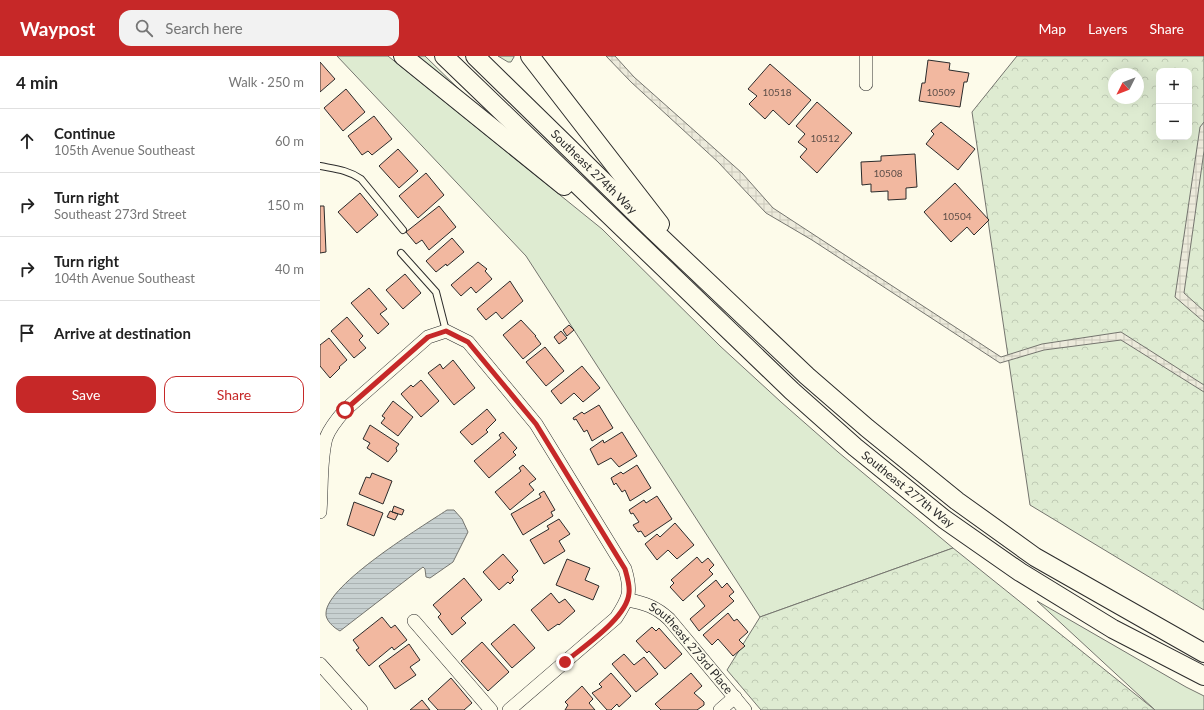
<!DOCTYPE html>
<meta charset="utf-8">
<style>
:root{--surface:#fff;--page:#f2f2f2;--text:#222;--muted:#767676;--line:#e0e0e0;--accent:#c62828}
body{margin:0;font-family:Lato,sans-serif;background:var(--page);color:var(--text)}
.controls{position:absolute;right:12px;top:12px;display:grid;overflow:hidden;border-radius:8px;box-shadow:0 4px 16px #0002}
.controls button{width:36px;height:36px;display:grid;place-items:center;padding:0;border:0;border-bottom:1px solid var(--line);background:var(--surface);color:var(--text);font:20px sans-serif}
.compass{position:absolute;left:788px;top:12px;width:36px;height:36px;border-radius:50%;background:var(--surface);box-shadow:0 4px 16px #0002;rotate:228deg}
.stop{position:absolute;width:12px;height:12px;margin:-9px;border:3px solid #c62828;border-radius:50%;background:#fff}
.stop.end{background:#c62828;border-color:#fff;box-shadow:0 1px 4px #0008}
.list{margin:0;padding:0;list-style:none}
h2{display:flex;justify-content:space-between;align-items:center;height:52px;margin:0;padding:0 16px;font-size:17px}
h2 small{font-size:13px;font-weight:400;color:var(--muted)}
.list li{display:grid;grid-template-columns:26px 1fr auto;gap:12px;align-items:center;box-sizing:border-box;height:64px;padding:0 16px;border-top:1px solid var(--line)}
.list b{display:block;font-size:15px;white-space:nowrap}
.list p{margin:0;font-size:13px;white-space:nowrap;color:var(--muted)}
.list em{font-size:13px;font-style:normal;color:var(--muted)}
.actions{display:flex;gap:8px;padding:12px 16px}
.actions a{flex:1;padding:9px 0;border:1px solid var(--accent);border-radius:12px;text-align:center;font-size:14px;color:var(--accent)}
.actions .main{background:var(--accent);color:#fff}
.icon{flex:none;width:22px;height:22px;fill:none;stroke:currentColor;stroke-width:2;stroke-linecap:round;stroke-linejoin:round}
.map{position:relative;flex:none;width:884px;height:654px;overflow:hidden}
header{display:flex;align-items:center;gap:24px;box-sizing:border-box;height:56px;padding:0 20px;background:var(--accent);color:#fff}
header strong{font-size:19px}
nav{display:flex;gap:22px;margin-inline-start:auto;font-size:14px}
.search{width:280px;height:36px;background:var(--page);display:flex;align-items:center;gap:10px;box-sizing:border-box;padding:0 14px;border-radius:12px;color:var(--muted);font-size:15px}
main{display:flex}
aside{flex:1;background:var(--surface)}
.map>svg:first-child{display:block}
.green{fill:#deebd1;stroke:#74746e}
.forest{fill:url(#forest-crowns);stroke:#74746e;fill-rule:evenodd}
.plaza{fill:url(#plaza-grid);stroke:#74746e}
.water{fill:url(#water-rules);stroke:#74746e}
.building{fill:#f2b8a0;stroke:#2b2b2b}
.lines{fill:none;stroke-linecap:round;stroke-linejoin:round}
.service-casing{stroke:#2b2b2b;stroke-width:8}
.minor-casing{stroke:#2b2b2b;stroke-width:14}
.secondary-casing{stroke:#2b2b2b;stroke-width:20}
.service{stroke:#fdfbea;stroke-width:6}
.minor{stroke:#fdfbea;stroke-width:13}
.secondary{stroke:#fdfbea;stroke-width:18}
.route{stroke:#c62828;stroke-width:5}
.labels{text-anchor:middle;stroke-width:3;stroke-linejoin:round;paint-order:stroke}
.number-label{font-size:10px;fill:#5d4e48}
.street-label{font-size:12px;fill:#2b2b2b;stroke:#fdfbea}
</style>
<header>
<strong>Waypost</strong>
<div class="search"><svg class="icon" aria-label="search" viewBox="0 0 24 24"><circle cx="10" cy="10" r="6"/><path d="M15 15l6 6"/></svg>Search here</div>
<nav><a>Map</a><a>Layers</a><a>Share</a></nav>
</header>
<main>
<aside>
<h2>4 min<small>Walk · 250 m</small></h2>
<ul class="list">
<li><svg class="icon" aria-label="ahead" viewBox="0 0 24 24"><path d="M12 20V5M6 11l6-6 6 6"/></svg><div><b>Continue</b><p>105th Avenue Southeast</p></div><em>60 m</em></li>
<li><svg class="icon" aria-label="right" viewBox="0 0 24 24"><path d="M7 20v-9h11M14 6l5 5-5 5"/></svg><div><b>Turn right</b><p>Southeast 273rd Street</p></div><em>150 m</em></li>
<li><svg class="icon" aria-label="right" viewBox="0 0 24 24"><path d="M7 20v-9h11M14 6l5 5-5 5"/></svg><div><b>Turn right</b><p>104th Avenue Southeast</p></div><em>40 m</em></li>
<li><svg class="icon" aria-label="arrive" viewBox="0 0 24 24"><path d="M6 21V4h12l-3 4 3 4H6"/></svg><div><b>Arrive at destination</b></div></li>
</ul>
<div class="actions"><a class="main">Save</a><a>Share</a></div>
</aside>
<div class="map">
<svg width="884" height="654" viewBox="0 0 884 654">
<defs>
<pattern id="forest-crowns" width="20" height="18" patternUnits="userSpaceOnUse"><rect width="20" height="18" fill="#deebd1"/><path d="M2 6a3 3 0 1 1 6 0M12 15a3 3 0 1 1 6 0" fill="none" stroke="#bfcab4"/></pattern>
<pattern id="plaza-grid" width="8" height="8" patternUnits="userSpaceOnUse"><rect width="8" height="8" fill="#eceadb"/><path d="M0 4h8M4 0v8" fill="none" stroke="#cbc9bc"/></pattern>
<pattern id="water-rules" width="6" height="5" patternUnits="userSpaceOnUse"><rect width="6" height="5" fill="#c7d0d0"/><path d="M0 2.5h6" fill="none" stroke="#abb3b3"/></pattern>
</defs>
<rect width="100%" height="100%" fill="#fdfbea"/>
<path class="green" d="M17 0H68L282 173 400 290 461 346 518 396 633 492 440 561 206 200Z
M96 0H105L145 39Z
M178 0H194V1L191 6H188Z
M717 545 866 631 884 640V654H835Z"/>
<path class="forest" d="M697 0H884V554L710 449 652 56ZM839 15H869V81H839ZM794 18H818V42H794Z
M633 492 835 654H441L407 614 440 561Z"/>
<path class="plaza" d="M286 0H295L314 21 422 117 453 152 681 301 722 288 801 276 884 329V336L801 284 724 294 680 307 492 184 446 157 398 106 311 26Z
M884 66V95L864 237 884 255V266L855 241 880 71Z"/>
<path class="water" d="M127 454H134L142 463 148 476 133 506 110 522 106 521 105 513 103 511 20 575C14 572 5 564 6 557 7 528 103 470 127 454Z"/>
<path class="building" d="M608 4 630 7 629 14 649 17 647 26H644L640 51 599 45 602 27H605Z
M0 6 15 23 0 36Z
M450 8 491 44 469 69 453 54 445 63 429 48 437 40 428 33Z
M26 33 45 56 23 75 4 52Z
M497 46 532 77 497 117 480 101 487 93 478 86 485 78 476 70Z
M54 60 72 83 52 99 48 95 42 99 28 80Z
M621 66 655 93 638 114 606 88 614 78 611 75Z
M78 93 98 115 79 132 59 110Z
M595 98 597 131 586 132V143L568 144V135L551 136V128L542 129 541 106 561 105V100Z
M106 117 124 139 98 162 79 140Z
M635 127 669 164 654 179 647 171 631 186 604 156Z
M40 137 58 159 37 177 18 156Z
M0 150H4L6 196 0 197Z
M119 150 136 171 109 194 102 184 96 188 86 176Z
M132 182 144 196 127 210 126 208 116 216 106 205Z
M158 206 167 213 165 215 172 223 156 237 151 231 141 240 131 229Z
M85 218 101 237 83 253 66 234Z
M190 225 203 245 182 263 176 256 166 264 157 253Z
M49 232 67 253 60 258 69 268 58 278 31 247Z
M27 261 43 280 39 284 46 292 34 302 11 275Z
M201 264 216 280H215L221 288 203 303 183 279Z
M249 269 254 274 247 280 243 274Z
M241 275 247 282 239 288 234 281Z
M9 282 27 304 19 311 20 312 10 322 0 310V289Z
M225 291 244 315 226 330 206 306Z
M133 304 155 332 134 349 108 317 120 308 123 313Z
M262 310 280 332 263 346 254 337 241 348 231 335Z
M101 324 119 345 101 361 81 338 91 329 93 331Z
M73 345 93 361 78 380 61 367 65 362 62 360Z
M279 349 293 372 272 385 267 374 264 376 256 363 254 364 253 362 262 356 264 358Z
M167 353 176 364 166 374 168 376 152 389 140 376Z
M50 369 79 388 76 392 77 395 68 406 47 392 50 387 43 383Z
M183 376 197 392 193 396 196 399 169 422 154 405 181 382 179 379Z
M302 376 317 400 299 411 291 402 278 409 270 393 283 384 284 387Z
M203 409 216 423 209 428 214 434 190 454 175 436 201 415 199 412Z
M317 409 331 432 310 445 305 434 302 436 296 427 294 429 291 422 301 416 303 418Z
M52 417 72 425 63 448 39 438 46 421 50 422Z
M224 435 235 454 231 456 233 460 203 479 191 458 221 441 219 438Z
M337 440 352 463 325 481 321 475 318 476 313 469 319 466 313 457 311 458 309 454 324 444 326 447Z
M34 446 63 457 54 480 27 469Z
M74 450 84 454 82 459 72 456Z
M70 455 78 458 75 464 67 461Z
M239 463 250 478 239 485 245 495 224 508 210 484 229 473 227 470Z
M355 467 374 489 357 503 348 494 337 504 325 488 337 478 340 481Z
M183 498 198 515 192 521 194 524 190 528 188 526 179 534 163 516Z
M377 501 382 507 388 502 394 509 389 514 393 518 363 545 350 531 354 527 351 524Z
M247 503 270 512 265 524 279 530 273 544 236 529Z
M144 522 162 544 141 562 146 567 132 579 118 561 121 558 113 549Z
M396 524 402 532 407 527 414 536 409 540 414 545 379 575 370 563 385 550 377 540Z
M231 537 239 547 245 543 255 555 239 569 238 568 228 575 211 554Z
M408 557 414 565 417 563 428 576 419 584 425 590 413 600 398 583 392 589 383 579Z
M62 561 71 572 75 569 87 584 74 594 72 591 49 610 36 594 39 592 33 584Z
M194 568 215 592 192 612 171 588Z
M332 571 336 575 339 572 362 598 345 613 329 595 327 597 316 585Z
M162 586 189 616 168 635 141 605Z
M89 588 100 604 90 611 96 619 75 633 59 610Z
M304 598 314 609 324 601 338 618 316 636 292 608Z
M291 617 311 640 299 651 297 648 291 654H287L272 637 282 631 279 628Z
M371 617 382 630 374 637 384 646V649L377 654H341L335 648Z
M131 622 152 647 144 654H118L108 643Z
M262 630 273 643 269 647 275 654H245L248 649 245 646Z
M102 644 110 654H90Z"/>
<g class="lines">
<g class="service-casing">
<path id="service" d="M0 110C15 113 28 114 41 123L83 174
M81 197 116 236 126 275"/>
</g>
<g class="minor-casing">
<g id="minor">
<path d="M546 0V28"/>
<path d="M0 456C2 432 0 405 6 382 10 371 18 362 25 354L108 281 126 275 148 286 216 368 305 513C312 536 309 542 296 562L189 654"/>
<path id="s1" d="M308 544C325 547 336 551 349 563L425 654"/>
<path d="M94 565 171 654"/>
<path d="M0 608 41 654"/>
<path d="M400 654 415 641"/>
</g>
</g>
<g class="secondary-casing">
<g id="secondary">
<path d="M83 0 244 130"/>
<path id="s2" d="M124 0 472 335 535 391 624 463 700 516 793 573 884 620"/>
<path id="s3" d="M155 0 333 174 487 320 547 372 637 445 715 501 884 597"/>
<path d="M210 0 340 168"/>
</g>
</g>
<use href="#service" class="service"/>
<use href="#minor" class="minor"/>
<use href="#secondary" class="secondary"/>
</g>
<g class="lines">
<path class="route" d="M25 354 108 281 126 275 148 286 216 368 305 513C307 520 310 529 309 537 307 562 264 590 245 606"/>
</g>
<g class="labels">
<g class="number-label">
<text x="457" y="40">10518</text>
<text x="621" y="40">10509</text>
<text x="505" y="86">10512</text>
<text x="568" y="121">10508</text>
<text x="637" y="164">10504</text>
</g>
<g class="street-label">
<text dy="4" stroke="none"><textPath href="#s3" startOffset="166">Southeast 274th Way</textPath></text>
<text dy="4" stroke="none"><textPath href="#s2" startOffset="635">Southeast 277th Way</textPath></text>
<text dy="4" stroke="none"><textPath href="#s1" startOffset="82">Southeast 273rd Place</textPath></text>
</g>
</g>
</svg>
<div class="controls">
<button>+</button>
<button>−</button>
</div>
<svg class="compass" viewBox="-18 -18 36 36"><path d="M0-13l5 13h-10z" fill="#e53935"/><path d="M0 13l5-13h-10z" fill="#767676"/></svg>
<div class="stop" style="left:25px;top:354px"></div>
<div class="stop end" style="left:245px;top:606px"></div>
</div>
</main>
